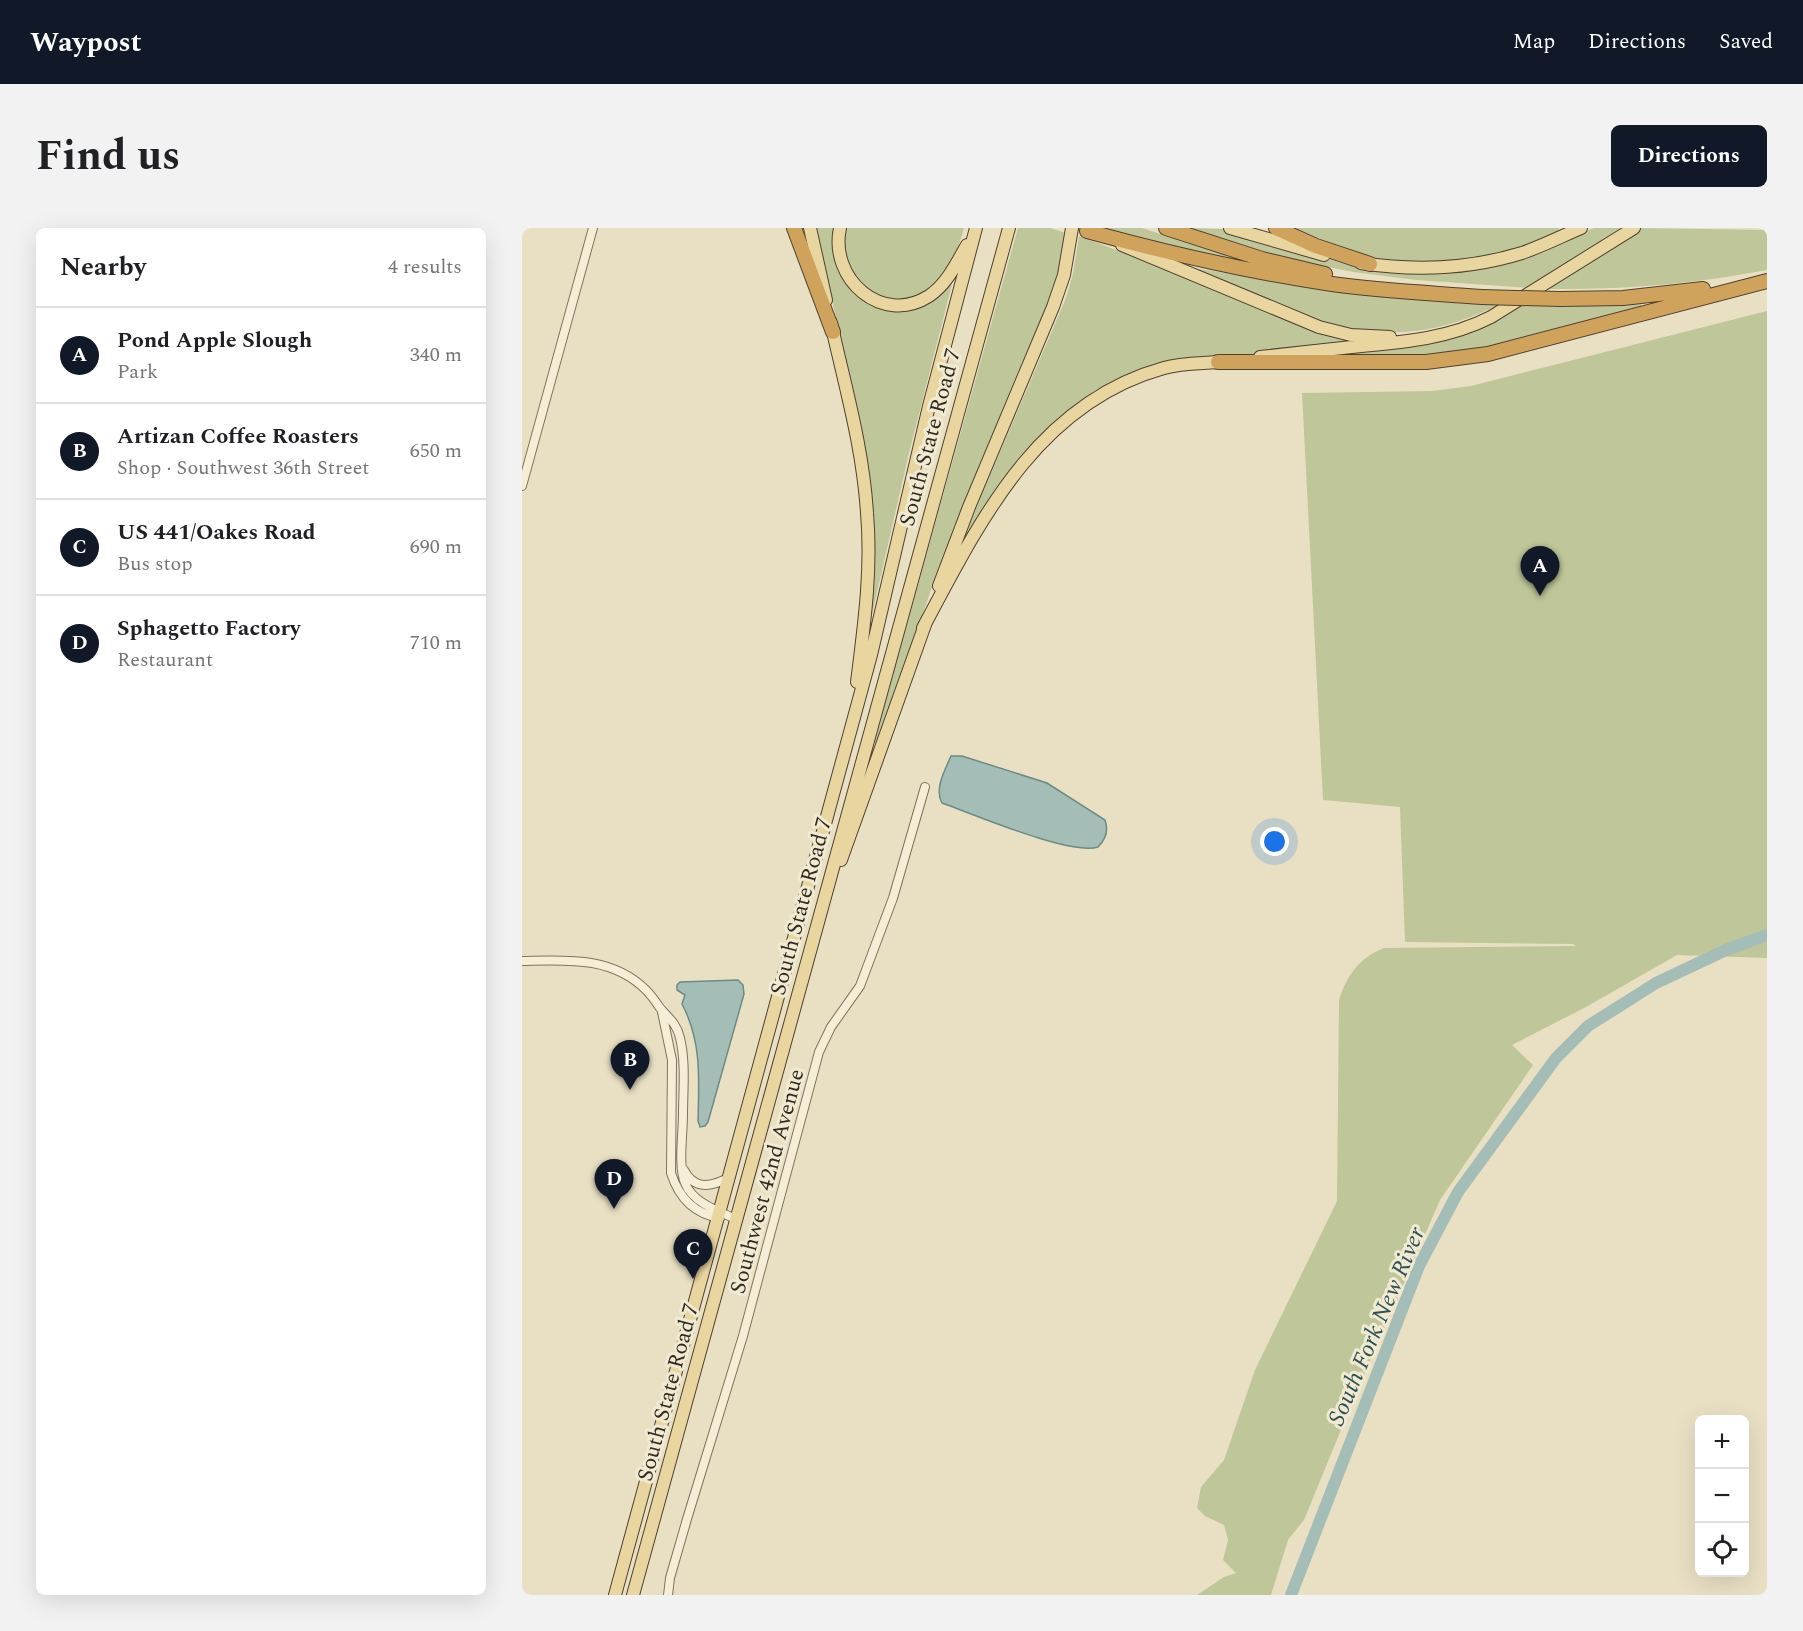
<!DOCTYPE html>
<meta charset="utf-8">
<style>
:root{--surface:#fff;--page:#f2f2f2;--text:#202124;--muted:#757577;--line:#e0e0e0;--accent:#111827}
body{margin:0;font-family:Spectral,serif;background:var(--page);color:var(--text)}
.controls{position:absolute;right:18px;bottom:18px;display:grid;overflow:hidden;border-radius:9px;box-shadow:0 6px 24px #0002}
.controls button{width:54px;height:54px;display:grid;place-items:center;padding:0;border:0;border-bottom:2px solid var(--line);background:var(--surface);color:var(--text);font:30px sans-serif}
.you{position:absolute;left:753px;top:614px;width:21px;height:21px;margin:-15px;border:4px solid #fff;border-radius:50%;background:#1a73e8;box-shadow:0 0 0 9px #1a73e833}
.badge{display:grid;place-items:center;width:39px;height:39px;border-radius:50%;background:var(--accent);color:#fff;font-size:20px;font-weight:700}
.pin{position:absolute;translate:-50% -50px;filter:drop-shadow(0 2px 3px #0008)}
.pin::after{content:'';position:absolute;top:32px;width:21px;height:18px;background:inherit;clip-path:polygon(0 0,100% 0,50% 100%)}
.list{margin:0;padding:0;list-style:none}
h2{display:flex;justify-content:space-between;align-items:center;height:78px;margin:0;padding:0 24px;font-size:26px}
h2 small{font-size:20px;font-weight:400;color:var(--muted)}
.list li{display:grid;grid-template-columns:39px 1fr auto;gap:18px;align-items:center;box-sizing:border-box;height:96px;padding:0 24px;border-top:2px solid var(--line)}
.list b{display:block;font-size:22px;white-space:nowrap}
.list p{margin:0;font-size:20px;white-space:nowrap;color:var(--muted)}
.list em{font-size:20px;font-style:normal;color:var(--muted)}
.icon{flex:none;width:33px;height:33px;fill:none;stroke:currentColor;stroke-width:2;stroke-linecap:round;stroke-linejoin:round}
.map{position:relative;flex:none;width:1245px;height:1367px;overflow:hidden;border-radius:9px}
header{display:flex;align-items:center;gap:36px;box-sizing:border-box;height:84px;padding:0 30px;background:var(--accent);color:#fff}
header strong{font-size:28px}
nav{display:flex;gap:33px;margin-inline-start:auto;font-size:21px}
.intro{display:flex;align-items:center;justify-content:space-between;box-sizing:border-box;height:144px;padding:0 36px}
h1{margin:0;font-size:42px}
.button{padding:15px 27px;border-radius:9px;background:var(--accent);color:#fff;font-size:21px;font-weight:700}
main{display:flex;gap:36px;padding:0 36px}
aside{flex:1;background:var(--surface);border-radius:9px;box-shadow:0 6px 24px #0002}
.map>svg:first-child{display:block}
.green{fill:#bfc699}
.water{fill:#a5bdb7;stroke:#6d8a84;stroke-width:1.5}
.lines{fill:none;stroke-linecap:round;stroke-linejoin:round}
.river{stroke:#a5bdb7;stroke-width:12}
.street-casing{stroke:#82725c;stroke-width:10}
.primary-casing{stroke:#504030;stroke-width:14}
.highway-casing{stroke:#504030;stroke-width:16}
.street{stroke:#f5edd6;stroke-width:8}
.primary{stroke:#e9d59f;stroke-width:12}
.highway{stroke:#d0a35d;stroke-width:14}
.highway-bridge-casing{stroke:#504030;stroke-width:16;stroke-linecap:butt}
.highway-bridge{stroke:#d0a35d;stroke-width:14}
.labels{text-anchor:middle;stroke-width:6;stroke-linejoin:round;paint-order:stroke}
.street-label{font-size:22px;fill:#332a1f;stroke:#f1ead3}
.water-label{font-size:24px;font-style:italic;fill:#2f5151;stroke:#f1ead3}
</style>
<header>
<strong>Waypost</strong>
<nav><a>Map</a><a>Directions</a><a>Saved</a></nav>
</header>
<div class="intro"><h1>Find us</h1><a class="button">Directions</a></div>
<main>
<aside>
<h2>Nearby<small>4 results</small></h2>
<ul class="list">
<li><span class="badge">A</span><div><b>Pond Apple Slough</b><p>Park</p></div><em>340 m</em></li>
<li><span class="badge">B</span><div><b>Artizan Coffee Roasters</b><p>Shop · Southwest 36th Street</p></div><em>650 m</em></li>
<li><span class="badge">C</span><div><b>US 441/Oakes Road</b><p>Bus stop</p></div><em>690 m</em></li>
<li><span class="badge">D</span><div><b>Sphagetto Factory</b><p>Restaurant</p></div><em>710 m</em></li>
</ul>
</aside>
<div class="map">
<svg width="1245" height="1367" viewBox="0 0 1245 1367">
<rect width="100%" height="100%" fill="#e9e0c4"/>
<path class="green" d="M294 0H314C315 12 313 27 316 39 322 63 352 70 373 79L430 56 387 225 348 395 349 343 330 162Z
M321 0H442C437 18 428 45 414 58 411 61 405 63 401 65 358 89 312 46 321 0Z
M496 0H528L544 5 539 37 526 76 420 331 355 515 352 514Z
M574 0H620L716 31 715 33Z
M669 0 702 1 830 38 878 44 1035 16 1072 0H1098L1006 60 894 52 831 44 751 28Z
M762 0H1037L1036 5C978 31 907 45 844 30 816 23 789 10 762 0Z
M1114 0 1245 2V42C1172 56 1099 62 1024 61Z
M557 8 704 63 851 112 733 126 658 132 620 141 573 162 533 193 493 242 435 325 544 70 551 46Z
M671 40 837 65 893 71 978 76C857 137 784 88 671 40Z
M1119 76 1120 80 938 127 777 128 899 115 997 77 1063 78Z
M1245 83V730L1155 727 1064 779 990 817 1011 837 918 972 830 1175 782 1292 766 1312 749 1367H675L702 1349 714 1345 701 1332 706 1312 702 1297 683 1288 675 1280 679 1259 702 1232 733 1142 815 973 817 772C825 747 837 730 862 720L1054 718 1051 716 883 714 878 579 801 572 780 165 910 163 949 158Z"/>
<path class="water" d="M429 528H440L525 555 583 592C587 603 584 611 576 619 549 628 451 586 420 575 412 561 423 542 429 528Z
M216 752 221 757 222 766 186 894 183 898 178 899 176 893C177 851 180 814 160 776L163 767 155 762V757L158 754Z"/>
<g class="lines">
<path class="river" d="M769 1367 897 1038 936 964 1034 830 1066 798 1134 755 1204 722 1245 707"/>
<g class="street-casing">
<path id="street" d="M0 258 71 0
M0 733C44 732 90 728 124 762 130 768 134 774 138 780 147 790 155 796 158 810 164 835 161 862 161 887 161 905 156 939 163 955 171 975 196 983 214 991
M140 784 150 832 149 945C157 970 172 986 198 990
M162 942C172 962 189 959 206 950
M146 1367 148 1350 165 1291 221 1108 297 824 309 799 338 758 371 670 403 559"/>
</g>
<g class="primary-casing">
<path id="primary" d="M288 0 304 72
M318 0C307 51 360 98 407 68 425 56 434 36 445 17
M708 0 802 27
M600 17 797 99 829 107 868 109
M839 35C892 43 948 41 1000 25 1020 18 1040 8 1059 0
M309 95C323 158 341 220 345 285 350 342 342 398 335 454
M738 129C772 125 805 122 839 118 884 114 928 110 969 89L1112 0
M417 358 447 279 531 79 542 47 550 0
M401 400C458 293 515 175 642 140 663 134 684 136 706 133
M319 632 404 394
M93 1367 349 427 407 178 454 0
M111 1367 487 0"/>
</g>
<g class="highway-casing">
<path id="highway" d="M272 0 311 104
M644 0 740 31 803 46
M754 0 794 18 848 36
M565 3C645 25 727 44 810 56 860 63 910 65 960 69
M1038 71 1101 70 1181 61
M696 134H904L966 126 1245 53"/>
</g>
<use href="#street" class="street"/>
<use href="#primary" class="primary"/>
<use href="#highway" class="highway"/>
<g class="highway-bridge-casing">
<path id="highway-bridge" d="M960 69 1038 71"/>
</g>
<use href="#highway-bridge" class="highway-bridge"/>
</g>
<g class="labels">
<g class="street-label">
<text transform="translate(407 209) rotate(-75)" y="8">South State Road 7</text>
<text transform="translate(278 678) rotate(-75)" y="8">South State Road 7</text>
<text transform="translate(244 953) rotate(-75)" y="8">Southwest 42nd Avenue</text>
<text transform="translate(145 1164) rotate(-75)" y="8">South State Road 7</text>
</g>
<g class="water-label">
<text transform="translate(854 1098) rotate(-67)" y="8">South Fork New River</text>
</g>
</g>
</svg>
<div class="controls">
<button>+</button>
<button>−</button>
<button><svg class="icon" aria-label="locate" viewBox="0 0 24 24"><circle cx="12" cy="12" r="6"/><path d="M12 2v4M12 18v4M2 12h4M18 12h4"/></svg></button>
</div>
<div class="you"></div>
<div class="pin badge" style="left:1018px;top:368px">A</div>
<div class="pin badge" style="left:108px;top:862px">B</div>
<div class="pin badge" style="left:171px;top:1051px">C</div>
<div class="pin badge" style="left:92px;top:981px">D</div>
</div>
</main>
